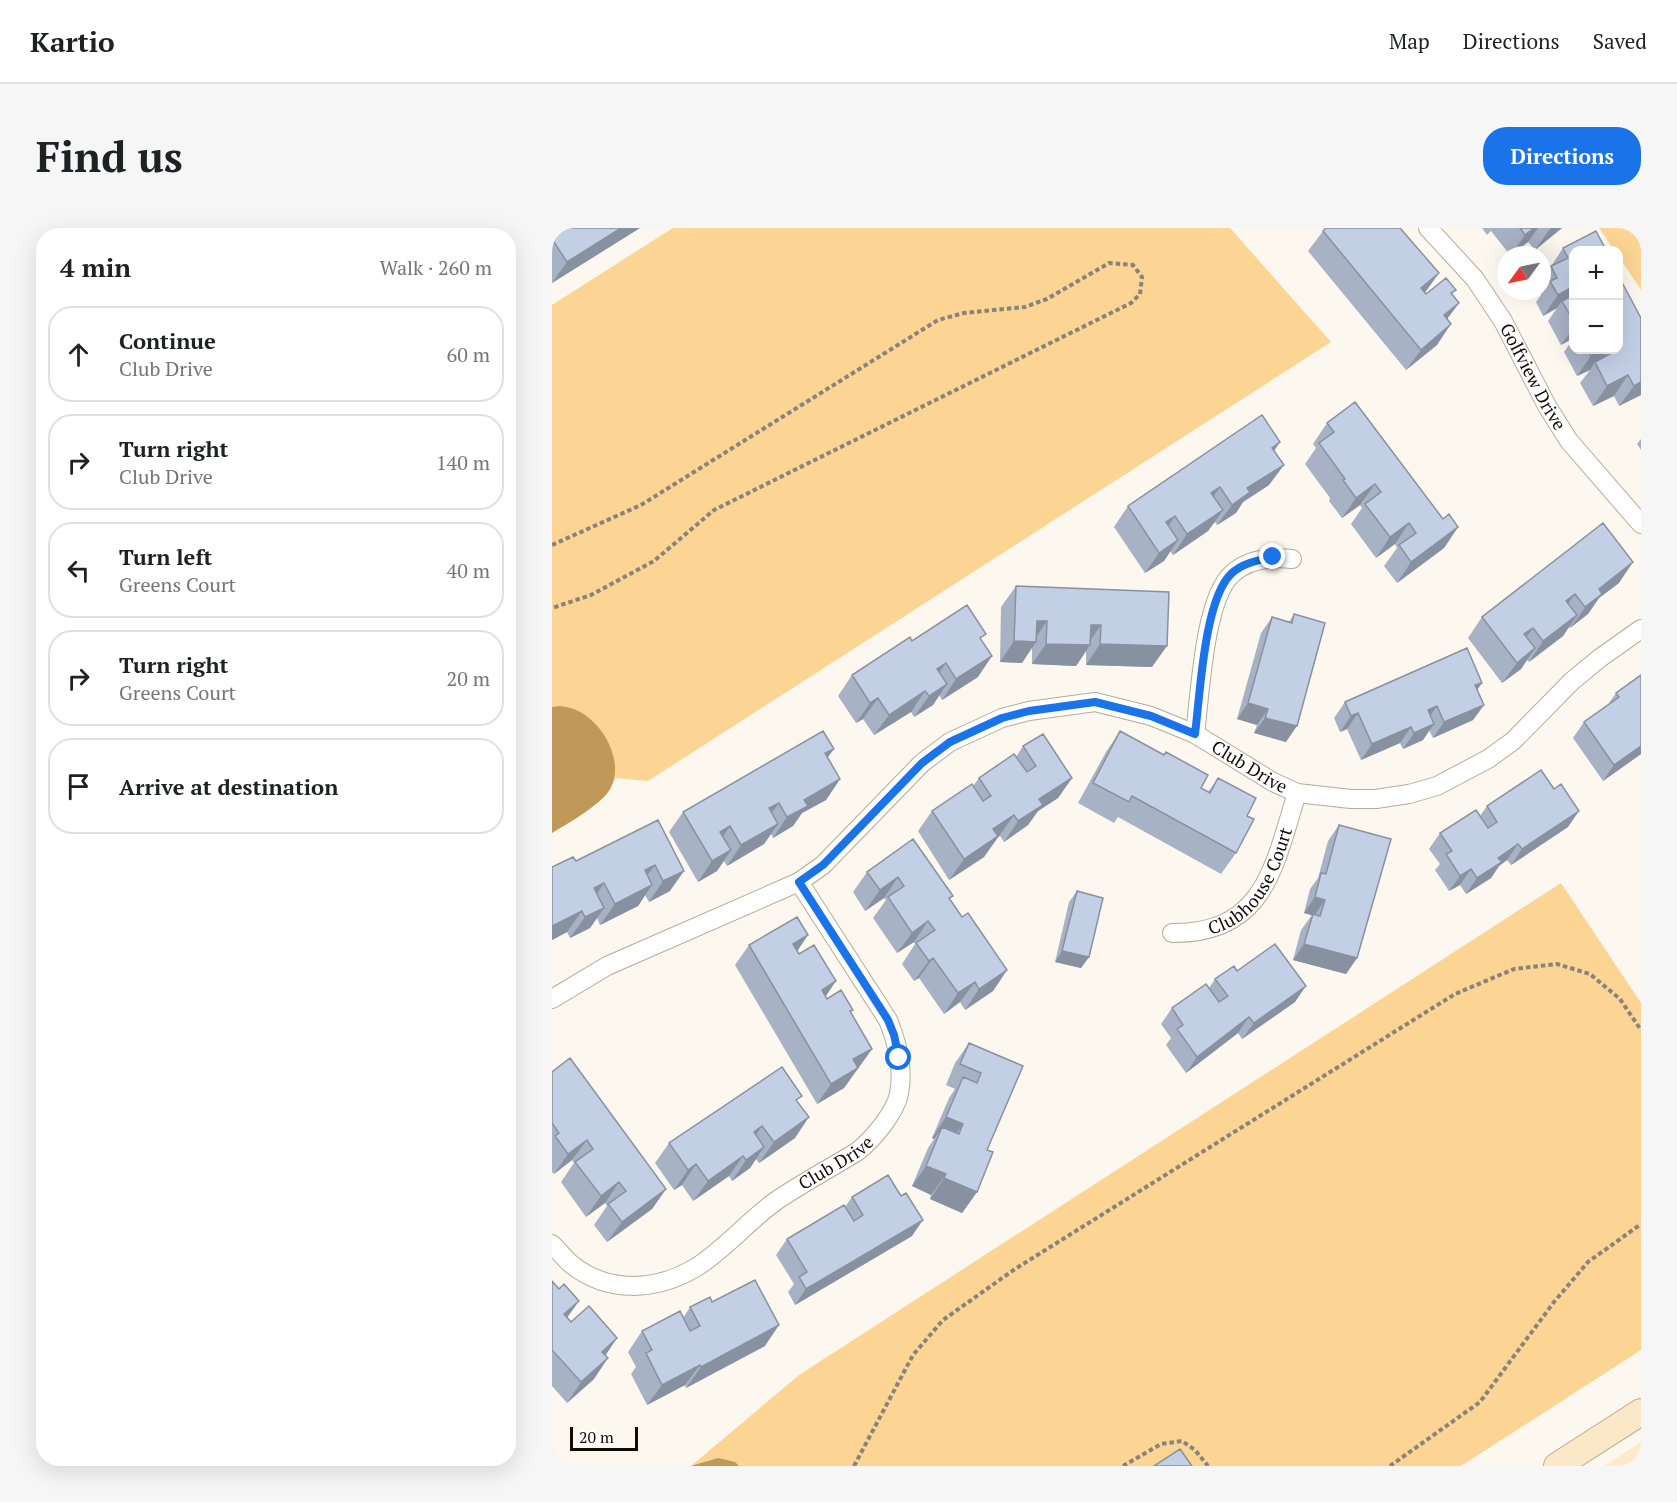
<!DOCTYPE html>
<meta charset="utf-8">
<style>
:root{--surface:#fff;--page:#f6f6f6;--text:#202124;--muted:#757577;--line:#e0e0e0;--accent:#1a73e8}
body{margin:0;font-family:"PT Serif",serif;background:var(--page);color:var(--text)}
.controls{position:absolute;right:18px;top:18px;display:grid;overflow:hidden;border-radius:12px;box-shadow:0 6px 24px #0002}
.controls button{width:54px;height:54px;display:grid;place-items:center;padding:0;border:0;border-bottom:2px solid var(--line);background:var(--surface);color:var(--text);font:30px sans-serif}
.compass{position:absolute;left:945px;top:18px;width:54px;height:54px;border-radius:50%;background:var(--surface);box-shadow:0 6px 24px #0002;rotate:237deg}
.scale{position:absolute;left:18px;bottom:15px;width:68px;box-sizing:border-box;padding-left:6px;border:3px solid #100c05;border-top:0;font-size:16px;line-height:21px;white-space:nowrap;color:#100c05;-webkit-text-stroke:4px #fff;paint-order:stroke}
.stop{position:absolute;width:18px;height:18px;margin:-14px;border:4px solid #1a73e8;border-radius:50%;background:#fff}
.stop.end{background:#1a73e8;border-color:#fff;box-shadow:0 2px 6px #0008}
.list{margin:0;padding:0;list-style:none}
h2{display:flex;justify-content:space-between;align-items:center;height:78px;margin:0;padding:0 24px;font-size:26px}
h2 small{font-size:20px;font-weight:400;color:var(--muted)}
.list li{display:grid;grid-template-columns:39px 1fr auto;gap:18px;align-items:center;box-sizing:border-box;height:96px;margin:0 12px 12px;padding:0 12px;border:2px solid var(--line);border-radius:24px}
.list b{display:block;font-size:22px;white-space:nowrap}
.list p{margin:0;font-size:20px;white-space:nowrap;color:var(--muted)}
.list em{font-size:20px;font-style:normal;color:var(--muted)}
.icon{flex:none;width:33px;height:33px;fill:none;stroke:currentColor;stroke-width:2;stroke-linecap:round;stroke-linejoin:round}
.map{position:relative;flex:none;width:1089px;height:1238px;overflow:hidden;border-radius:24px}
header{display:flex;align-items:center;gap:36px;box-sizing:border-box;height:84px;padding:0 30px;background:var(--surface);border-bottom:2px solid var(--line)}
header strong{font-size:28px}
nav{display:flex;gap:33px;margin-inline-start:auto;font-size:21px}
.intro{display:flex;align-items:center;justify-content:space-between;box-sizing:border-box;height:144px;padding:0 36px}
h1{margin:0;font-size:42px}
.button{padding:15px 27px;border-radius:24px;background:var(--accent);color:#fff;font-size:21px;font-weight:700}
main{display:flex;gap:36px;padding:0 36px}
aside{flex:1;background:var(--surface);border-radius:24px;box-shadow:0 6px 24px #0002}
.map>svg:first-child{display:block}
.built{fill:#fdeacd}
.green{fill:#fcd494}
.water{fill:#c09958}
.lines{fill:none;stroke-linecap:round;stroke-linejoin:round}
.street-casing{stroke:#b7aa94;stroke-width:20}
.secondary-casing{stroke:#b7aa94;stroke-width:28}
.path{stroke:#88837b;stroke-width:4;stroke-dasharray:4.5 3;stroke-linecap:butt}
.street{stroke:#fff;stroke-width:18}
.secondary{stroke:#fae8c7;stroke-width:26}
.wall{fill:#a8b2c5}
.shaded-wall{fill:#8891a0}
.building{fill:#c3cfe5;stroke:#8891a0;stroke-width:1.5}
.route{stroke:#1a73e8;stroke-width:8}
.labels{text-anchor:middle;stroke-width:6;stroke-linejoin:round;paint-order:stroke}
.street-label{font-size:18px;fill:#100c05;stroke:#fff}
</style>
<header>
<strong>Kartio</strong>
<nav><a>Map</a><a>Directions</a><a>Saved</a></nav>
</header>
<div class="intro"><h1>Find us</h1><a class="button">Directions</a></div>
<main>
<aside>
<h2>4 min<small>Walk · 260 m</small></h2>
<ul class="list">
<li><svg class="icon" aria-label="ahead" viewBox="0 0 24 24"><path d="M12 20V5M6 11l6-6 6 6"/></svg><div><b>Continue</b><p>Club Drive</p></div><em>60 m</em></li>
<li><svg class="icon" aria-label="right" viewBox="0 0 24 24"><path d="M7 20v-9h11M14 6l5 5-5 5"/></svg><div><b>Turn right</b><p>Club Drive</p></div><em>140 m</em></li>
<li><svg class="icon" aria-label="left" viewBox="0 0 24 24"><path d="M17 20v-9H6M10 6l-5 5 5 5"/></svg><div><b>Turn left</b><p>Greens Court</p></div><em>40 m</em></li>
<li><svg class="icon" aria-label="right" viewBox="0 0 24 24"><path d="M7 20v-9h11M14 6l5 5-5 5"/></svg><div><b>Turn right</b><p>Greens Court</p></div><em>20 m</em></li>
<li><svg class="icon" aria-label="arrive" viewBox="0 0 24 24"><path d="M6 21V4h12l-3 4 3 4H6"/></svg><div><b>Arrive at destination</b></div></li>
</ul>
</aside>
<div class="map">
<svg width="1089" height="1238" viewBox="0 0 1089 1238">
<rect width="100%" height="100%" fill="#fdf8ef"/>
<path class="built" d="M1089 1214V1238H1052Z"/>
<path class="green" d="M121 0H678L779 114 96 553 64 550C47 578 26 588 0 605V77Z
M1047 0H1089V62L1067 29 1066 22H1062Z
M1009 655 1089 775V1122L909 1238H139L247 1147Z"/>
<path class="water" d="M8 478C14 479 21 480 26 483 54 496 77 542 53 568 38 583 18 594 0 605V479Z
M166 1230 183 1234 187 1238H139Z"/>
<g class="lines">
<g class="street-casing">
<g id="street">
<path id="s1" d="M876 0 923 51 951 93 995 178 1017 213 1089 296"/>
<path d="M643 506C648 468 652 371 680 346 696 331 719 329 740 331"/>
<path id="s2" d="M620 705C713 706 722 638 745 565"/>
<path id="s3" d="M0 771 55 738 247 654 271 637 370 535 398 514 450 490 477 483 543 474 599 488 643 506 721 554 745 565 799 571H824L857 566 885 558 936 531 961 513 1020 453 1048 430 1089 401"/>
<path id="s4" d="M0 1016C6 1022 12 1030 19 1036 56 1066 104 1063 143 1040 171 1023 197 992 224 973 250 955 279 940 306 923 321 911 343 885 347 866 352 841 345 814 336 792L247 654"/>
</g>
</g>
<g class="secondary-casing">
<path id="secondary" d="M1005 1238 1089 1184"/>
</g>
<path class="path" d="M0 317 89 277 386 92 412 85 473 79 495 71 557 35 581 37 590 49 588 66 579 75 162 282 102 333 39 367 0 380
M302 1238 361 1127 391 1092 463 1041 903 766 962 741 1005 736 1038 746 1068 771 1089 802
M571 1238 609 1216 630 1213 643 1222 656 1238
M838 1238 928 1174 1002 1074 1036 1034 1089 996"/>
<use href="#street" class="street"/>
<use href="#secondary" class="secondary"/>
</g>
<path class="wall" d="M0 0H88L0 55Z
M930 0H1010L983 22 976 14 960 27H958L939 3 935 7Z
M771 3 887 45 873 65 874 66 900 67 907 75 895 91 885 117 854 142 756 23Z
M1011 20 1022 22V110L1009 117 996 93 1005 80 991 88 984 74 989 67 987 63H990V52Z
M1089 90V167L1067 178 1062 168 1041 178 1028 155 1038 142 1025 148 1012 124 1022 110V122H1066Z
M775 195 891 291 906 299 892 320 845 355 832 338 845 320 843 316 824 330 799 296 810 280 808 277 790 290 777 273 778 270 753 236 764 220 761 216Z
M1089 211V222L1085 216Z
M722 223 717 257 691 274 684 285 665 297 663 294 656 303 621 327 618 323 612 333 593 345 562 299 576 278Z
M1067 355 1047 370 1036 386 1018 400 1017 399 1011 408 977 434 975 432 969 441 950 455 916 410 930 389Z
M464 358 617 364 600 439 534 437V423L524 438 480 436V419L470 435 448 434 449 379Z
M742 386 734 514 702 505 705 497 685 491 709 405 720 389 737 394Z
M430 412 426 449 390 472 387 467 381 477 362 489 359 484 322 507 311 491 304 495 286 468 300 447 360 413Z
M1089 447V526L1051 553 1021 510 1032 494 1055 478 1064 465Z
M925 462 932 477 921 492 881 510 877 502 871 512 851 521 848 515 809 532 795 501 788 504 782 490 793 474Z
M568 503 612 527 614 524 649 560 656 564 666 550 695 588 684 625 669 646 566 589 562 595 526 575 554 524Z
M471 518 520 550 506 570 486 583 476 597 452 614 448 608 445 610 432 629 397 652 366 603 380 583 421 558 427 550 464 529Z
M276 529 288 551 274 572 250 585 241 598 221 610 219 606 212 616 175 638 172 633 165 643 146 654 117 604 131 584Z
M935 578 1016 599 959 637 955 632 947 638 939 650 914 666 908 657 897 663 883 642 888 636 877 621 888 605 928 588Z
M106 592 118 663 97 674 93 667 86 678 48 697 45 690 38 700 18 710 15 704 0 712V639L24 633Z
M787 597 805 730 794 746 741 732 749 702 760 687 752 685 758 661 766 650 776 613Z
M361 611 398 672 410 689 455 742 441 763 413 782 408 774 392 786 367 750 362 753 350 736 363 716 362 714 345 725 321 690 334 672 332 670 313 683 301 664 315 644Z
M525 663 537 729 529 740 503 734 517 674Z
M197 717 245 723 275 771 298 785 320 821 292 860 265 876 183 737Z
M685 743 743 774 690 811 686 805 634 845 614 817 619 810 609 796 620 780 657 760 663 751Z
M417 815 471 838 435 922 425 964 410 985 378 971 379 967 360 958 376 920 382 911 380 910 397 870 403 861 394 857 403 835Z
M0 844 114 961 100 981 55 1014 42 997 55 978 53 975 34 989 9 954 22 935 20 932 2 946 0 944Z
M246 874 243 910 207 935 204 931 198 940 180 953 177 948 141 973 130 957 122 962 103 935 117 915Z
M349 968 360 1008 243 1077 236 1064 242 1056 224 1027 235 1011 293 979 300 969Z
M0 1053 15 1090 19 1094 65 1110 53 1127 42 1151 15 1175 0 1158Z
M160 1074 213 1118 134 1160 133 1157 95 1177 79 1146 84 1139 76 1124 90 1103 131 1090 138 1079Z"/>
<path class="shaded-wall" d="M69 0H88L0 55 15 34Z
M982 0H986L976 14 959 27 973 7Z
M999 0H1010L983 22 997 2Z
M887 45 872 65 869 60Z
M1022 58V64L1013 76 1010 73 1005 80 991 88 1006 67Z
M907 75 892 95V87Z
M899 96 885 117 854 142 869 122Z
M1022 99 1021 110 1009 117Z
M1051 122H1057L1045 138 1043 134 1038 142 1025 148 1039 128Z
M1076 147 1062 168 1041 178 1055 158Z
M1089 154V167L1067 178 1082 158Z
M728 214 714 235 720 220Z
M732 237 717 257 691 274 684 285 665 297 680 277 695 260Z
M823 256 808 277 790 290 804 270Z
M668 259 653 280 659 265Z
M671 282 656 303 621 327 635 306Z
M623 288 609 309 599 315 614 294Z
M857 295 843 316 824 330 838 309Z
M906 299 892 320 845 355 859 334Z
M626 312 612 333 593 345 607 325Z
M1081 334 1067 355 1047 370 1036 386 1018 400 1047 361Z
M1023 366 1008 387 1014 373Z
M1025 387 1011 408 977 434 991 413Z
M485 393H495L481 414Z
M539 397H549L535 417H538L524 438 480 436 494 416Z
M981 400 966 420 958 427 972 406Z
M462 413 484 414 470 435 448 434Z
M548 416 615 418 600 439 534 437Z
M983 420 969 441 950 455 965 435Z
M440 428 426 449 390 472 404 451Z
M394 435 379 456 385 441Z
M930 455 919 471 923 457Z
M395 456 381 477 362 489 377 468Z
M373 463 359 484 322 507 337 487Z
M326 470 311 491 304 495 318 475Z
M696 475 716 481 705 497 685 491Z
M932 477 921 492 881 510 892 494Z
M885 478 874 494 876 482Z
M806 485 795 501 788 504 799 488Z
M713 490 745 498 734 514 702 505Z
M882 496 871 512 851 521 862 505Z
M859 499 848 515 809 532 820 516Z
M1089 518V526L1051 553 1062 537Z
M282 521 267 541 273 525Z
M520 550 506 570 486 583 476 597 452 614 466 593 487 571Z
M288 551 274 572 250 585 241 598 221 610 235 589 252 572Z
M227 575 212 595 217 580Z
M1027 583 1016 599 959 637 970 621Z
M462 587 432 629 397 652 412 631 441 601Z
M226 596 212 616 175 638 189 617Z
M178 598 164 619 154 625 168 604Z
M966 616 955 632 947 638 939 650 914 666 925 650 946 630Z
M179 622 165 643 146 654 160 633Z
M103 637 88 657 93 642Z
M919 641 908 657 897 663 908 648Z
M132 643 118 663 97 674 111 653Z
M346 649 332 670 313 683 328 662Z
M52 655 38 676 42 660Z
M100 657 86 678 48 697 63 676Z
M763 669 773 672 762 688 752 685Z
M52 680 38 700 18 710 33 689Z
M30 683 15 704 0 712V698Z
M376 693 362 714 345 725 360 705Z
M256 707 242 728 241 716Z
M752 716 805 730 794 746 741 732Z
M510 723 537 729 529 740 503 734Z
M381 730 367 750 362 753 377 733Z
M455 742 441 763 413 782 427 761Z
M284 753 270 774V762Z
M423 754 408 774 392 786 406 765Z
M754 758 743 774 690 811 702 795Z
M697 789 686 805 634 845 645 829Z
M320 821 292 860 265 876 279 856 301 831Z
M257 889 243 910 207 935 222 914Z
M394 889 411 896 396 917 390 899 382 911 380 910Z
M210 898 196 918 202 904Z
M35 912 20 932 2 946 16 926Z
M212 919 198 940 180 953 194 932Z
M191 928 177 948 141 973 156 953Z
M144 936 130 957 122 962 136 942Z
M374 938 394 946 379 967 360 958Z
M392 950 425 964 410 985 378 971Z
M67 954 53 975 34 989 49 968Z
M114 961 100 981 55 1014 70 994Z
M371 992 360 1008 243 1077 254 1061Z
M27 1073 12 1094V1086Z
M227 1097 213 1118 134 1160 149 1139Z
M65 1110 51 1131 50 1124Z
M56 1130 42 1151 15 1175 29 1154Z
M148 1137 133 1157 95 1177 110 1157Z"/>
<path class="building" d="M0 0H69L15 34 0 11Z
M774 0H848L887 45 869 60 874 66 894 50 904 62 899 65 907 75 892 87 899 96 869 122 771 3Z
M968 0H982L973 7Z
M1044 3 1054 22H1022V58L1006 67 998 53 1005 50 999 38 1016 30 1011 20Z
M1066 47 1089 90V154L1082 158 1076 147 1055 158 1043 134 1063 123 1062 122H1066Z
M1022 67V94L1010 73Z
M1036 122H1051L1039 128Z
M803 174 891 291 897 286 906 299 859 334 847 317 864 305 857 295 838 309 813 276 829 264 823 256 804 270 791 252 793 251 767 215 782 204 775 195Z
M710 187 728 214 720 220 732 237 695 260 698 264 680 277 668 259 659 265 671 282 635 306 623 288 614 294 626 312 607 325 576 278Z
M1051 295 1081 334 1047 361 1050 366 1033 379 1023 366 1014 373 1025 387 991 413 981 400 972 406 983 420 965 435 930 389Z
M464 358 617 364 615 418 548 416 549 397H539L538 417 494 416 495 393H485L484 414 462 413Z
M415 377 434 406 428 410 440 428 404 451 394 435 385 441 395 456 377 468 373 463 337 487 326 470 318 475 300 447 358 409 360 413Z
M742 386 773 395 745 498 713 490 716 481 696 475 720 389 740 395Z
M915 420 930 455 923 457 932 477 892 494 885 478 876 482 882 496 862 505 859 499 820 516 806 485 799 488 793 474Z
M1089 447V518L1062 537 1032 494 1067 469 1064 465Z
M271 503 282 521 273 525 288 551 252 572 256 578 235 589 227 575 217 580 226 596 189 617 178 598 168 604 179 622 160 633 131 584Z
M568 503 612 527 614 524 656 547 649 560 658 565 666 550 704 570 695 588 702 591 684 625 580 568 577 574 541 555Z
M491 506 520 550 487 571 491 577 466 593 462 587 441 601 446 608 412 631 380 583 420 556 431 573 439 568 427 550 462 526 475 544 484 538 471 518Z
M989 542 1002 561 1009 556 1027 583 970 621 966 616 946 630 950 634 925 650 919 641 908 648 894 626 900 623 888 605 924 582 936 600 945 594 935 578Z
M106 592 132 643 111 653 103 637 93 642 100 657 63 676 52 655 42 660 52 680 33 689 30 683 0 698V639L21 629 24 633Z
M787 597 839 611 805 730 752 716 761 686 768 688 773 672 763 669 769 645 774 646Z
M361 611 401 668 397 670 410 689 416 685 455 742 427 761 423 754 406 765 381 730 377 733 364 715 383 702 376 693 360 705 336 669 352 658 346 649 328 662 315 644Z
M525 663 551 670 537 729 510 723Z
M245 689 256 707 241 716 247 726 262 717 284 753 270 762 275 771 289 762 301 782 298 783 320 821 301 831 306 840 279 856 197 717Z
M723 716 754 758 702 795 697 789 645 829 625 801 631 797 620 780 654 756 667 774 676 768 663 751 682 738 685 743Z
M417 815 471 838 435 922 441 924 425 964 392 950 394 946 374 938 390 899 407 906 411 896 394 889 411 849 425 855 429 845 408 836Z
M18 830 114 961 70 994 56 976 74 963 67 954 49 968 23 934 41 921 35 912 16 926 3 908 7 905 0 895V844Z
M230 839 250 868 244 872 257 889 222 914 210 898 202 904 212 919 194 932 191 928 156 953 144 936 136 942 117 915Z
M336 947 349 968 354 965 371 992 254 1061 247 1049 255 1044 235 1011 292 977 302 993 311 987 300 969Z
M203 1052 227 1097 149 1139 148 1137 110 1157 94 1125 100 1122 90 1103 128 1083 138 1103 148 1098 138 1079 158 1069 160 1074Z
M0 1053 7 1061 12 1056 27 1073 12 1086 19 1094 37 1078 65 1110 50 1124 56 1130 29 1154 0 1122Z
M628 1221 640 1238H602Z"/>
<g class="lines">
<path class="route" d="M347 830 342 807 336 792 247 654 271 637 370 535 398 514 450 490 477 483 543 474 599 488 643 506C648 468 652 372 679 346 690 335 707 332 721 329"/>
</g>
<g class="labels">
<g class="street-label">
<text dy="6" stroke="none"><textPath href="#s1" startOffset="183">Golfview Drive</textPath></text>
<text dy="6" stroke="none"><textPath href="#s3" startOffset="801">Club Drive</textPath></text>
<text dy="6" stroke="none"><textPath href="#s2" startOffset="104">Clubhouse Court</textPath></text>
<text dy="6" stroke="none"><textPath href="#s4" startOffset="336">Club Drive</textPath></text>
</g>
</g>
</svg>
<div class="controls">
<button>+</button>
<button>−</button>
</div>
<svg class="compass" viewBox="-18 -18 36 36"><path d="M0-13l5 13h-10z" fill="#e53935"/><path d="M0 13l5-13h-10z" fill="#757577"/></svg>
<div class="scale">20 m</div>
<div class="stop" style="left:347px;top:830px"></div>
<div class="stop end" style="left:721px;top:329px"></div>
</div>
</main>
